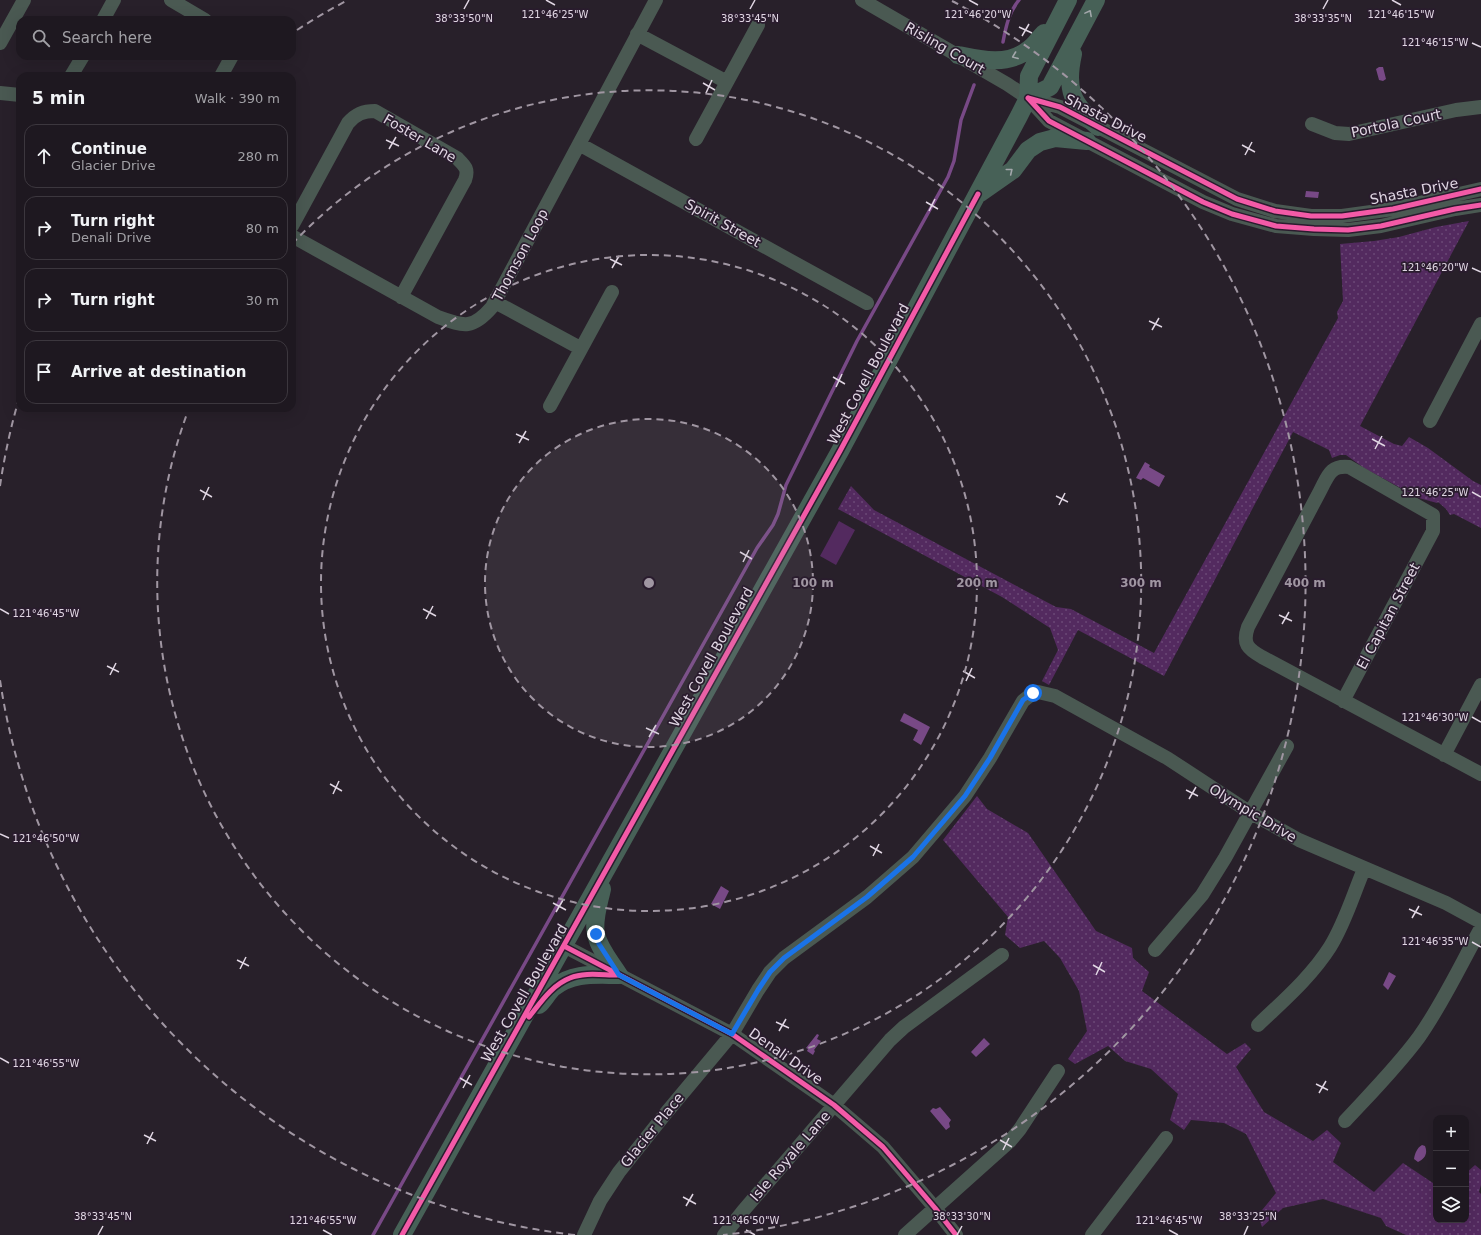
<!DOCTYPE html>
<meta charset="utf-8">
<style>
:root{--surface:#1e1820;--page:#2b252d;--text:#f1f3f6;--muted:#a1a0a5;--line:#3c373e}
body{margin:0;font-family:"DejaVu Sans",sans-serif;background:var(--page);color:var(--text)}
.controls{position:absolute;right:12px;bottom:12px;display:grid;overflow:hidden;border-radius:8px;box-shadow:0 4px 16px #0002}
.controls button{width:36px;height:36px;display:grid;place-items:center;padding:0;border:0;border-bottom:1px solid var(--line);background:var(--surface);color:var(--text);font:20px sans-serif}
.stop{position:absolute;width:12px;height:12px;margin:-9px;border:3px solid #1a73e8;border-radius:50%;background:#fff}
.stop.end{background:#1a73e8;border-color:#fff;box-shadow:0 1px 4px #0008}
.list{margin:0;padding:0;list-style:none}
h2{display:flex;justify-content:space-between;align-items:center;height:52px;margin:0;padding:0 16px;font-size:17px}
h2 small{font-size:13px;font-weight:400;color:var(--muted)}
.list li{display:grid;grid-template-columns:26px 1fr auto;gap:12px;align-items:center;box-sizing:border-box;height:64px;margin:0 8px 8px;padding:0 8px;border:1px solid var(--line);border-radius:12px}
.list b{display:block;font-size:15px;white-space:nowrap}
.list p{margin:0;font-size:13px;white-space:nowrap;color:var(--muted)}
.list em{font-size:13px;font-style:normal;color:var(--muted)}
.icon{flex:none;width:22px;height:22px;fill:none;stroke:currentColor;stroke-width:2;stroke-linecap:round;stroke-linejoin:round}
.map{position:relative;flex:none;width:1481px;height:1235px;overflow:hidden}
.search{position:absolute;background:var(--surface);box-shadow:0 4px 16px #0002;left:16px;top:16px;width:280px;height:44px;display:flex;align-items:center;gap:10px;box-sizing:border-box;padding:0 14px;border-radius:12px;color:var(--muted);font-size:15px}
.panel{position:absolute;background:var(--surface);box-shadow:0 4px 16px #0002;left:16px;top:72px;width:280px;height:340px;border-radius:12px}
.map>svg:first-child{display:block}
.green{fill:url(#green-dots)}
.pitch{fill:#532a5f}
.water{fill:#784986}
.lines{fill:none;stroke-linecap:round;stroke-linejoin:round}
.stream{stroke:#784986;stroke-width:3.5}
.minor{stroke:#4a5952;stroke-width:14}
.major{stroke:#476157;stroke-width:18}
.cycleway-casing{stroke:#2a1c2e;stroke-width:8}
.cycleway{stroke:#f35aa7;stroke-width:5}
.oneway{stroke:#a3a7ab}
.route{stroke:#1a73e8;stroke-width:5}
.ticks{fill:none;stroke:#e0d6e3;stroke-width:1.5}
.ring{fill:none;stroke:#a096a2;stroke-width:2;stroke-dasharray:7 5}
.labels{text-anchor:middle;stroke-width:3.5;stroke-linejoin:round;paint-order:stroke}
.street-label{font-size:14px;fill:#e0d6e3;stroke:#2a1c2e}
.ticks-label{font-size:10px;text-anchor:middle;fill:#e0d6e3;stroke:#2a1c2e;stroke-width:3.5;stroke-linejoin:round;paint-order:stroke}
.centre{fill:#a096a2;stroke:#2a1c2e;stroke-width:2}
.ring-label{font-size:12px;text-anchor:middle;font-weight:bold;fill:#a096a2;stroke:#2a1c2e;stroke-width:3.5;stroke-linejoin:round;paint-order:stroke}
</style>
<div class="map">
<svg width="1481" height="1235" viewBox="0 0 1481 1235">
<defs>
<pattern id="green-dots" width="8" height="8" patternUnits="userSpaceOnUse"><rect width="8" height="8" fill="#532a5f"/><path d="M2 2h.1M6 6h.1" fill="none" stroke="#6b4876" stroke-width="1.8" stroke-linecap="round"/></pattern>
</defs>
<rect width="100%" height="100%" fill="#28202a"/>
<path class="green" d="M1469 221 1360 426 1394 444 1402 446 1409 437 1428 448 1473 481 1481 485V528L1454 514 1450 515 1446 509 1438 502 1437 503 1419 498 1364 468 1346 455H1340L1332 458 1329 450 1293 432 1164 676 1078 630 1049 685 1042 681 1058 650 1050 628 1002 597 838 509 851 486 874 510 1056 607 1071 609 1154 653 1338 318 1337 312 1343 301 1340 244 1374 241 1399 237 1436 227Z
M977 796 987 809 1028 833 1096 931 1132 948 1133 958 1149 972 1142 991 1227 1054 1245 1043 1251 1049 1236 1067 1264 1112 1313 1141 1327 1130 1341 1143 1333 1162 1374 1192 1403 1163 1436 1185V1220H1466V1173L1475 1165 1481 1170V1185L1479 1192 1481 1194V1235H1406L1386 1226 1381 1218 1323 1199 1283 1208 1262 1227 1258 1215 1276 1193 1246 1134 1224 1123 1191 1120 1184 1130 1170 1120 1178 1094 1151 1069 1125 1061 1108 1046 1075 1064 1068 1059 1087 1031 1079 991 1060 958 1044 941 1020 948 1005 935 1008 917 943 840Z"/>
<path class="pitch" d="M839 521 855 530 836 565 820 556Z"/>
<path class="water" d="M1379 67H1383L1386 79 1383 81 1379 80 1376 69Z
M1306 191 1319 192 1318 198 1305 197Z
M1145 462 1150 465 1149 467 1165 476 1159 487 1143 478 1141 480 1136 478Z
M904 713 930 727 921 745 913 740 918 730 900 721Z
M721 886 729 891 720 909 711 904Z
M1389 972 1396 976 1388 990 1383 985Z
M817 1034 819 1035 817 1039 821 1041 814 1050 815 1051 813 1055 807 1051 808 1049 806 1048Z
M984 1038 990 1044 976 1057 971 1052Z
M940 1107 951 1120 949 1123 950 1127 946 1130 930 1111 933 1108 936 1109Z
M1422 1145 1425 1146C1428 1153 1425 1159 1418 1162L1414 1159C1415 1153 1417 1148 1422 1145Z"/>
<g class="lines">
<path class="stream" d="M1003 42C1006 26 1009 12 1019 0
M373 1235 757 548 773 525 778 514 786 485 857 341 948 177 954 161 961 120 974 85"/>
<path class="minor" d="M171 0 205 20
M862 0 1007 84 1028 98 1049 121 1087 141 1203 202 1232 214 1276 226 1314 229 1348 230 1381 226 1455 209 1481 205
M103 20 114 0
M637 34 727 82
M0 43 24 0
M71 76 83 56
M221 76 232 56
M0 93 20 95
M1028 98 1060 107 1237 199 1275 211 1311 216H1342L1393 209 1481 189
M1312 124 1335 133 1349 134 1456 110 1481 107
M696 139 758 25
M579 144 867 303
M292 226 348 123C356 114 363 111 375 111L457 158C465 166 469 169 465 180L401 297
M292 236 438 317C465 327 473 329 492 307L656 0
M495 302 580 348
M550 406 612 292
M1430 421 1481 324
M1343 701 1433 531V515L1349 467C1330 465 1328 476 1320 491L1248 627C1242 644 1248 649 1262 657 1335 696 1408 735 1481 774
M1444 755 1481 685
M564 946 732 1034 834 1105 883 1147 935 1208 956 1235
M1155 950 1202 895 1225 858 1287 746
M1258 1025C1283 1001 1311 977 1330 947 1345 923 1353 895 1364 869
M1345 1121C1370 1094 1397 1067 1419 1037 1443 1003 1461 964 1481 928
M584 1235 600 1201 619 1172 666 1113 732 1034 758 990 770 972 784 958 867 897 913 857 965 796 990 758 1023 701 1033 693 1038 692 1055 696 1167 758 1251 813 1299 840 1446 903 1481 922
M724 1235 743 1211 890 1040 904 1027 1002 955
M905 1235 1010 1141 1020 1129 1058 1071
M1092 1235 1166 1138"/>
<path class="major" d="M1073 54C1065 90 1072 103 1098 127
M958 55C982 60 1008 66 1029 49 1035 45 1039 38 1044 33
M1028 98 1050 87 1096 0
M980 193 1013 170 1028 150 1040 142 1055 138 1087 141
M602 889C599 903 593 920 596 934 599 949 611 962 619 975
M539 1005C544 1000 548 993 553 988 573 972 595 975 619 975
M402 1235 840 451 1019 116 1028 98 1029 76 1068 0"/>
<g class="cycleway-casing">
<path id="cycleway" d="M1028 98 1049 121 1203 202 1232 214 1276 226 1314 229 1348 230 1381 226 1455 209 1481 205
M1028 98 1060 107 1237 199 1275 211 1311 216H1342L1393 209 1481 189
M564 946 732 1034 834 1105 883 1147 935 1208 956 1235
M529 1017C541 1002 552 985 570 978 584 972 602 975 617 975
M402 1235 840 451 978 194"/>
</g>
<use href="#cycleway" class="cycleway"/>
</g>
<defs><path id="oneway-chevron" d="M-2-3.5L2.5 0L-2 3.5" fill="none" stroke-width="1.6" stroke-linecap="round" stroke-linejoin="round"/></defs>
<g class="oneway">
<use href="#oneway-chevron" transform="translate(1089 13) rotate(-62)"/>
<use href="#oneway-chevron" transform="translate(1015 56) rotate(159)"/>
<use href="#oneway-chevron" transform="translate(1010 171) rotate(-39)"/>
</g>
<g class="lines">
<path class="route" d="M596 934 599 944 619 975 732 1034 758 990 770 972 784 958 867 897 913 857 965 796 990 758 1023 700 1033 693"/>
</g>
<path class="ticks" d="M546 0 555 5M969 0 978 5M1392 0 1401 5M464 9 469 0M750 9 755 0M1323 9 1328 0M1019 27 1032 33M1022 36 1029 24M1472 43 1481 47M703 83 715 90M706 93 712 80M386 140 399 146M1242 145 1255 152M389 149 396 137M1245 155 1252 142M926 202 938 209M929 211 935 199M610 259 622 265M612 268 619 256M1472 268 1481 272M1149 321 1162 327M1152 330 1159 318M833 377 845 384M836 387 842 374M516 434 529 440M1372 439 1385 446M519 443 526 431M1375 449 1382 436M200 490 212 497M1472 492 1481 497M1056 496 1068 502M203 500 209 487M1059 505 1065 493M740 552 752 559M743 562 749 550M0 609 9 614M423 609 436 616M1279 615 1292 621M426 619 433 606M1282 624 1289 612M107 666 119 672M963 671 975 678M110 675 116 663M966 681 972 668M1472 717 1481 722M646 728 659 734M649 737 656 725M330 784 342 791M1186 790 1198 796M333 794 339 781M1189 799 1196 787M0 834 9 838M870 846 882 853M873 856 879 844M553 903 566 910M1409 909 1422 915M556 912 563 900M1412 918 1419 906M1472 942 1481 947M237 960 249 966M1093 965 1105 972M240 969 246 957M1096 975 1102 962M776 1022 789 1028M779 1031 786 1019M0 1058 9 1063M460 1078 472 1085M1316 1084 1328 1090M463 1088 470 1075M1319 1093 1326 1081M144 1135 156 1141M1000 1140 1012 1147M147 1144 153 1132M1003 1150 1009 1138M683 1197 696 1204M686 1206 693 1194M323 1230 332 1235M746 1230 755 1235M1169 1230 1178 1235M98 1235 103 1226M957 1235 962 1226M1244 1235 1248 1226"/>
<circle cx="649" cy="583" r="164" fill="#a096a2" fill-opacity=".12"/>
<g class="ring">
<circle cx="649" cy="583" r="164"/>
<circle cx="649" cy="583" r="328"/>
<path d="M292 244A492 492 0 1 1 188 411"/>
<path d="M575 1235A656 656 0 0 1 0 680M0 486A656 656 0 0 1 18 402M297 30A656 656 0 0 1 346 1M952 1A656 656 0 0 1 723 1235"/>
</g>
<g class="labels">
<g class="street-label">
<text transform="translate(945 48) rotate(30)" y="5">Risling Court</text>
<text transform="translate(1106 118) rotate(27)" y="5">Shasta Drive</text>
<text transform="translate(1396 123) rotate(-12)" y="5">Portola Court</text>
<text transform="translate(420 138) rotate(30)" y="5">Foster Lane</text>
<text transform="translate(1414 191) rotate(-11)" y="5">Shasta Drive</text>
<text transform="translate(723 223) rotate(29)" y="5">Spirit Street</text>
<text transform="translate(520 255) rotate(-62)" y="5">Thomson Loop</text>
<text transform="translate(868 374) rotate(-62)" y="5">West Covell Boulevard</text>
<text transform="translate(1388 616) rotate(-62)" y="5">El Capitan Street</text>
<text transform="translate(711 657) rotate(-61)" y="5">West Covell Boulevard</text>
<text transform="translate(1253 813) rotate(31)" y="5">Olympic Drive</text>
<text transform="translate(524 993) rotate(-60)" y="5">West Covell Boulevard</text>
<text transform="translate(786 1056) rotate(35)" y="5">Denali Drive</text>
<text transform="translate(652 1130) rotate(-51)" y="5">Glacier Place</text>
<text transform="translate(790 1156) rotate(-49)" y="5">Isle Royale Lane</text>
</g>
</g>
<g class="ticks-label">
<text x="1401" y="18">121°46'15"W</text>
<text x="555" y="18">121°46'25"W</text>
<text x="978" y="18">121°46'20"W</text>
<text x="464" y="22">38°33'50"N</text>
<text x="750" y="22">38°33'45"N</text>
<text x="1323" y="22">38°33'35"N</text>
<text x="1435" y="46">121°46'15"W</text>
<text x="1435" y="271">121°46'20"W</text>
<text x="1435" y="496">121°46'25"W</text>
<text x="46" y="617">121°46'45"W</text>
<text x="1435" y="721">121°46'30"W</text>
<text x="46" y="842">121°46'50"W</text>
<text x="1435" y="945">121°46'35"W</text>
<text x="46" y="1067">121°46'55"W</text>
<text x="103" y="1220">38°33'45"N</text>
<text x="962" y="1220">38°33'30"N</text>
<text x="1248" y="1220">38°33'25"N</text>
<text x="323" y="1224">121°46'55"W</text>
<text x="746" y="1224">121°46'50"W</text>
<text x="1169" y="1224">121°46'45"W</text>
</g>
<circle cx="649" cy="583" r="6" class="centre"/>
<g class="ring-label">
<text x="813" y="587">100 m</text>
<text x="977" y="587">200 m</text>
<text x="1141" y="587">300 m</text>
<text x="1305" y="587">400 m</text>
</g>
</svg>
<div class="controls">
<button>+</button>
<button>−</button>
<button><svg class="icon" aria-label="layers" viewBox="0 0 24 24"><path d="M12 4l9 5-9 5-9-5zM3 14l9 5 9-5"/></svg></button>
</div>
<div class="stop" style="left:1033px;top:693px"></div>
<div class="stop end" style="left:596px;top:934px"></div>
<div class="search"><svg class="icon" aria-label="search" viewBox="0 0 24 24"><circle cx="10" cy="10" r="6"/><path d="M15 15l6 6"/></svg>Search here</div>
<section class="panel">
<h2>5 min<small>Walk · 390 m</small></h2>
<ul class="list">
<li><svg class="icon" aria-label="ahead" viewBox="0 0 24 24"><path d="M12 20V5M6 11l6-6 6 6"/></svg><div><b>Continue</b><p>Glacier Drive</p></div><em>280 m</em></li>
<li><svg class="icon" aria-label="right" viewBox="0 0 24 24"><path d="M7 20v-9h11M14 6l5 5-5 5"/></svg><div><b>Turn right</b><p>Denali Drive</p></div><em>80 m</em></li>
<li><svg class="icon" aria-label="right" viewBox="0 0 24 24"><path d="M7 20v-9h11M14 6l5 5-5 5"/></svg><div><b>Turn right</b></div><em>30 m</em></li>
<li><svg class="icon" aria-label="arrive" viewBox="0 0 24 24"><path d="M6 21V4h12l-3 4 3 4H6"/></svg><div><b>Arrive at destination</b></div></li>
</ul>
</section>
</div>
